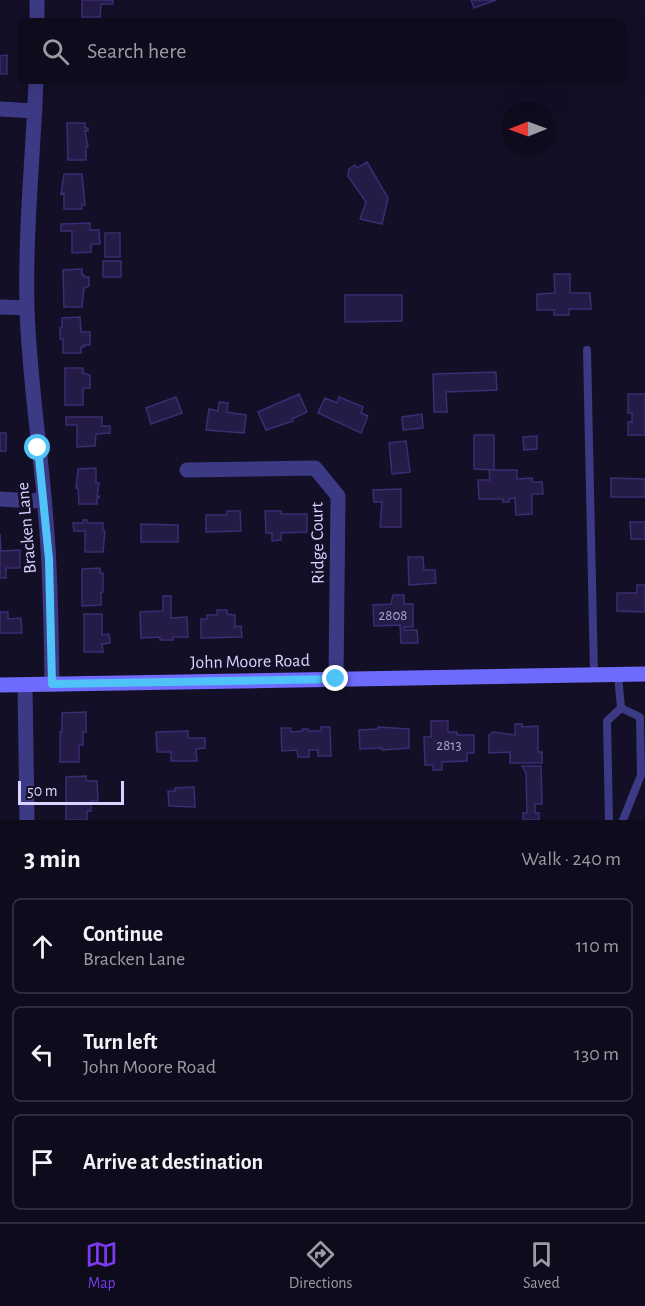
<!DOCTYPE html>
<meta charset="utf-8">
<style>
:root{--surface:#0e0b1c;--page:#171425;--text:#f1f3f6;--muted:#9b9ba3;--line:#2e2b3b;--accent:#7c3aed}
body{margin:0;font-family:"Alegreya Sans",sans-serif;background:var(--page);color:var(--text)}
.compass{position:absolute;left:501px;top:102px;width:54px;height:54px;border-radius:50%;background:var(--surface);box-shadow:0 6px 24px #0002;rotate:269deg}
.scale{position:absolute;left:18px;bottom:15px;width:106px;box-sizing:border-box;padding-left:6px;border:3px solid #d9d4ff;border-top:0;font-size:16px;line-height:21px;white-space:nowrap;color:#d9d4ff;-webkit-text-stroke:4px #130f26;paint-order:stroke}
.stop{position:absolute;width:18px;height:18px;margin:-14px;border:4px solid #4fc3f7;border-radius:50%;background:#fff}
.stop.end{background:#4fc3f7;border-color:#fff;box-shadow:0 2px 6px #0008}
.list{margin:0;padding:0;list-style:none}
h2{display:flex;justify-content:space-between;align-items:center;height:78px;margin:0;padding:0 24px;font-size:26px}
h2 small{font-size:20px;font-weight:400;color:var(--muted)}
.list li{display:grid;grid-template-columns:39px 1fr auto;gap:18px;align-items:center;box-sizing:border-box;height:96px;margin:0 12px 12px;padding:0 12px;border:2px solid var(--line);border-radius:9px}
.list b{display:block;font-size:22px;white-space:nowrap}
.list p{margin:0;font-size:20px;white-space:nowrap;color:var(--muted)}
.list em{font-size:20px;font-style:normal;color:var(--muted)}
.icon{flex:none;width:33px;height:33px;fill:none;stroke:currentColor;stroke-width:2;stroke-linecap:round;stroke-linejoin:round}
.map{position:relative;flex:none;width:645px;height:820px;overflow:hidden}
.search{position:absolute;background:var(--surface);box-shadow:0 6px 24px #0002;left:18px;right:18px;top:18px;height:66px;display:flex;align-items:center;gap:15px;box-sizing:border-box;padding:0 21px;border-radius:9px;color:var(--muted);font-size:22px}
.sheet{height:402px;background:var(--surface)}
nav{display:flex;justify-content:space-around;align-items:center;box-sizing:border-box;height:84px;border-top:2px solid var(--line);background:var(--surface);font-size:16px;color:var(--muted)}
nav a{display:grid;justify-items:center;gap:3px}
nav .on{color:var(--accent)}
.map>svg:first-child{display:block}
.building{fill:#241b47;stroke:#3b2d73;stroke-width:1.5}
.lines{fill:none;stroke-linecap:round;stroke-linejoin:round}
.lane{stroke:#3d3a85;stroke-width:8}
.street{stroke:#3d3a85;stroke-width:15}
.secondary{stroke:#6f6bff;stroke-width:15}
.route{stroke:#4fc3f7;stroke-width:8}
.labels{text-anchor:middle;stroke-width:6;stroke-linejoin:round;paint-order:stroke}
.number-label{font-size:15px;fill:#aca6d1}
.street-label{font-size:18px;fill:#d9d4ff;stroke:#130f26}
</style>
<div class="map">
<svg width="645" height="820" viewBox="0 0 645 820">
<rect width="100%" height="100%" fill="#130f26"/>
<path class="building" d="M82 0H113V4H101L100 17H82Z
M471 0H496L474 8Z
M7 55V74H0V56Z
M67 123H85V128H88V131H85L88 147H86V160H68Z
M367 162 388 198 382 224 360 219 366 202 348 176 349 169 355 165 357 168Z
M64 174H82L85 205H82V209H64V193L61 194Z
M90 223V230H99L100 244H91V252L72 253V231H61V224Z
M105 233H120V257H105Z
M103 261H121V277H103Z
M82 269V275H84V277H89V286L84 288 82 307H64L63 270Z
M554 274H570V293H590L591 309H569V315H554V310H537V294L555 293Z
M345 295H402V321L345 322Z
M80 317 81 332H90V345H84V347H81V353H63V339H60V328H62V318Z
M65 368H83V373L90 375V388H83V405H65Z
M496 372 497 390 446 392 447 412H434L433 374Z
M299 394 307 412 292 419 293 421 266 430 258 412Z
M628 394H645V435H628V422H632V413H628Z
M176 397 182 413 151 424 146 408Z
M339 397 363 407 361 413 368 416 361 433 318 413 325 398 337 403Z
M219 402 228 403 227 412 246 415 244 433 206 430 209 409 218 411Z
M422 414 423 428 403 430 402 417Z
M66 417H102V426H110V433L96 434 95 446 77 447V425H66Z
M0 433H6V451H0Z
M474 435H494V470L474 469Z
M537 436V449L524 450 523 437Z
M406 441 410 472 392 474 389 443Z
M96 468V483H99L97 496H99V498H97V504H79L78 488H76L78 469Z
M489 470H517V479L532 478V482H542L543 494H532V514L516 515 515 498 509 499V502H503V499H479L478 480H490Z
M611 478 645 479V497H611Z
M401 489V527H380L382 502H374L373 490Z
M227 511H240L241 531 206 532V515H227Z
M265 511H281V514H307V532L281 533V540L272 541V533H266Z
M83 520H87V523H103V531H105L103 552H85V531H74L73 523H83Z
M630 522H645V539H631Z
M141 524 178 525V542H141Z
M0 534 1 551 20 550V568H6V578H0Z
M408 557H423L424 570H435L436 583 409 585Z
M100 568V573H103V592H101V605L82 606V569Z
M637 585H645V612L617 611V593H637Z
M393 595H404V604H413V627H404V630H417L418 643H401L400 625 374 626 373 605 391 604Z
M163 596H171V618L187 617 188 637H173V640H160V637L141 638 140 612 163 611Z
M217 610H227V614L235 615V627L241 626 242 637 201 638V619H207V615H217Z
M0 612H8V619L21 618 22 633H0Z
M84 614H102V635L109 634 110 643 102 644 103 652H84Z
M86 712V732H83V745H79V762H60V732H62V713Z
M431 721H448V732H457V735H474V753H467V761L442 762V770H433V765H425L424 737H431Z
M515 724H522V727L538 726V752H542V763H510V752L489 753V735L493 732 515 735Z
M321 727H330L331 756H318V750H309V757H298L297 750 282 751 281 728H291V732L302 731V729H308V731H321Z
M378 727 409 729V748L382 750V748L360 749 359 730 378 729Z
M188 731V738H205V748L196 749 197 761H171V752H157L156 732Z
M522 766H541L542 804H535V813H539V820H523V813H527L526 773Z
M86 776V781H97L98 801H91V811H87V820H66V777Z
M194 787 195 807 169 806 168 791H175V788Z"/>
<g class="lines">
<path class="lane" d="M587 350 594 675
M618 675 621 708
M621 708 640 717 641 775 623 820
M609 820 607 721 621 708"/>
<path class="street" d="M37 0V21
M36 81C33 157 25 232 27 308 29 379 41 450 46 521 51 575 51 630 52 684
M0 109 35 111
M0 307 27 308
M187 470 315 468 338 496 336 679
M0 499 33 501 44 499
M25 685 27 820"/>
<path class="secondary" d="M0 685 645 674"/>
</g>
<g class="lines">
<path class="route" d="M38 448 49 559 52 684 336 679"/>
</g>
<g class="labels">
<g class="number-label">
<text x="393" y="620">2808</text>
<text x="449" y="750">2813</text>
</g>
<g class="street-label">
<text transform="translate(26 528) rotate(-95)" y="6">Bracken Lane</text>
<text transform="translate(317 543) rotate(-91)" y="6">Ridge Court</text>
<text transform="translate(250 661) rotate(-1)" y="6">John Moore Road</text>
</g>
</g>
</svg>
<svg class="compass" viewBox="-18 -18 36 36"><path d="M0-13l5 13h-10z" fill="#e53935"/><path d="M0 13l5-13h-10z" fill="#9b9ba3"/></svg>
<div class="scale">50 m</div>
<div class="stop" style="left:38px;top:448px"></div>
<div class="stop end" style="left:336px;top:679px"></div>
<div class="search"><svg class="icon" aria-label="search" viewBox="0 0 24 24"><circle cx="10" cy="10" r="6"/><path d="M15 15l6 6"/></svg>Search here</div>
</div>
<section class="sheet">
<h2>3 min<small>Walk · 240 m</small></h2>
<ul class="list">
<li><svg class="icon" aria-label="ahead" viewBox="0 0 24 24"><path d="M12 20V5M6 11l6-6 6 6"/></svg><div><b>Continue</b><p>Bracken Lane</p></div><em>110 m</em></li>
<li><svg class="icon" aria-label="left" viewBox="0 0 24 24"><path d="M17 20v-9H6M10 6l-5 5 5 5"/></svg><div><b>Turn left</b><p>John Moore Road</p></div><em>130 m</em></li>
<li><svg class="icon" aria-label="arrive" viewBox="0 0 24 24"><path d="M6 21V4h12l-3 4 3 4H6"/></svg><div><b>Arrive at destination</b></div></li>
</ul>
</section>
<nav>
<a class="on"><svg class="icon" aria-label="map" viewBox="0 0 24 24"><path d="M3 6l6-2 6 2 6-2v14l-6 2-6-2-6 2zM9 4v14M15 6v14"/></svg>Map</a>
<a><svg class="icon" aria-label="directions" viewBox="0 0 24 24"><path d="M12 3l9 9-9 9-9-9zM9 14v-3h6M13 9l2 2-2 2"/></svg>Directions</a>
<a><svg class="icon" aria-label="saved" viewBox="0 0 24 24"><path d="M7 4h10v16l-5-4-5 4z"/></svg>Saved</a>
</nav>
